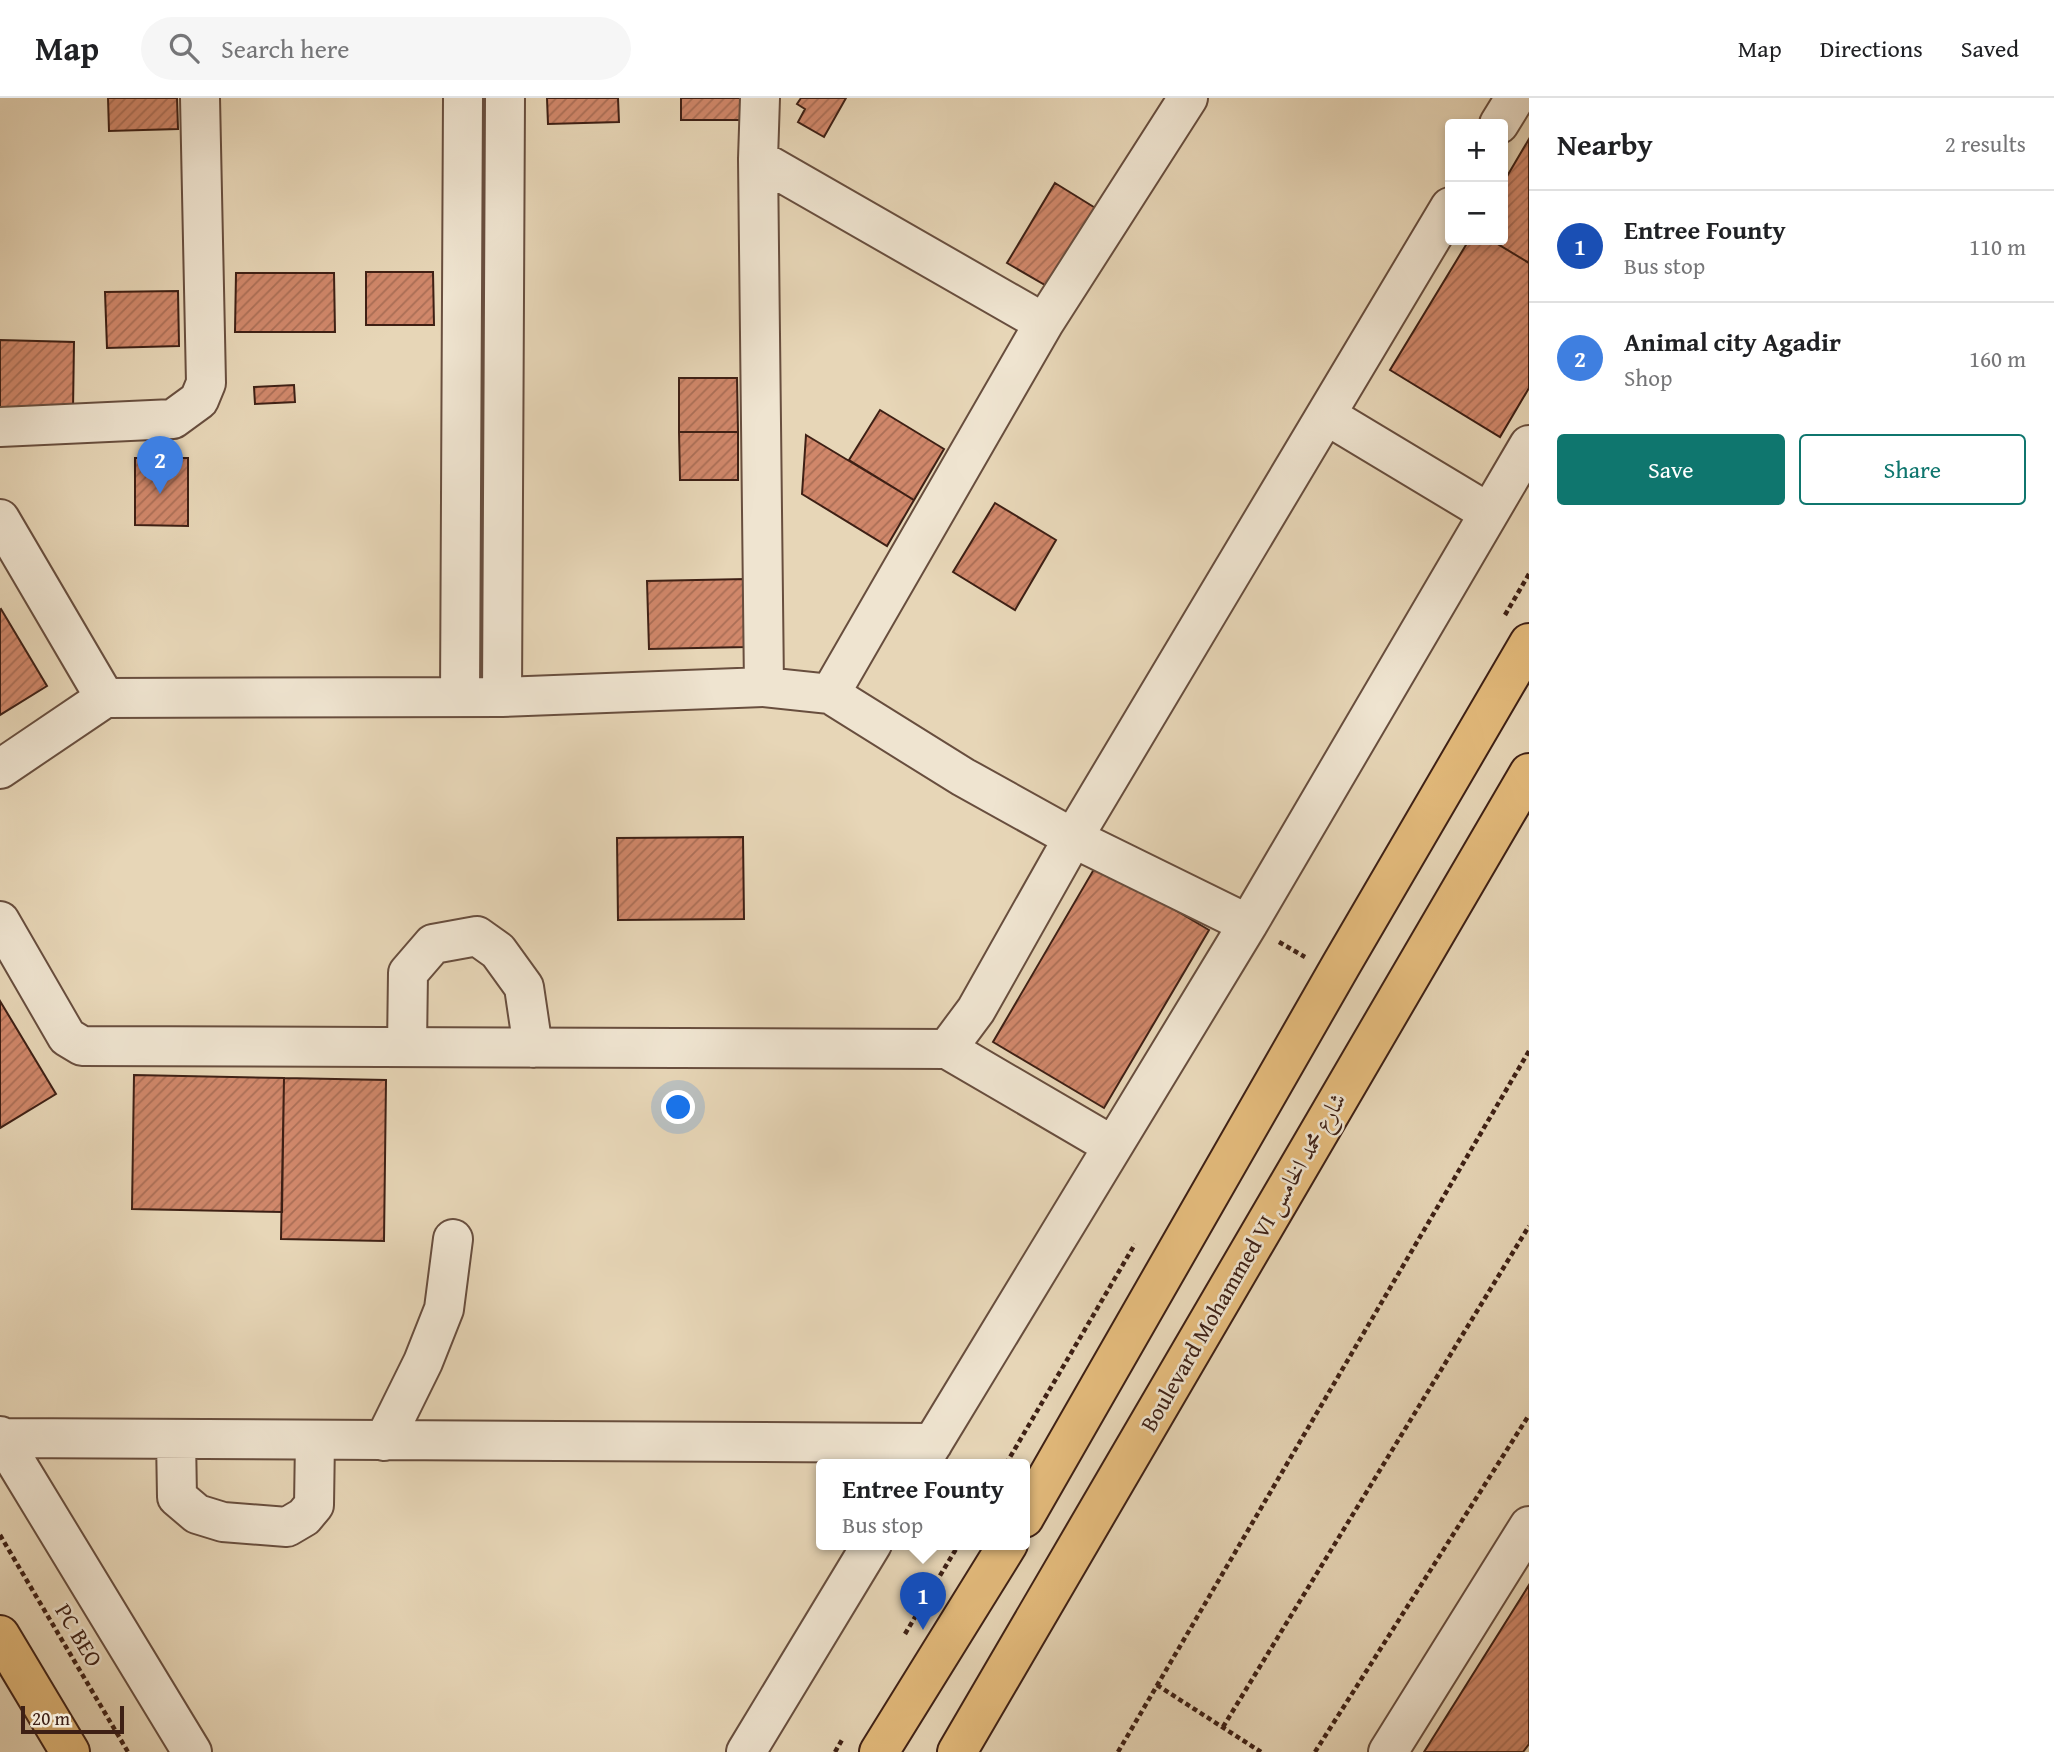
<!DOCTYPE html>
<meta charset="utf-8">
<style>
:root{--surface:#fff;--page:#f6f6f6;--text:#202124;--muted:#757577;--line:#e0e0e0;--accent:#0f766e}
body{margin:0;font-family:"Gentium Book Plus",Amiri,serif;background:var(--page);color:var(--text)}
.controls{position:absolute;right:21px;top:21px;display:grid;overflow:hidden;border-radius:7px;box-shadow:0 4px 10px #0003}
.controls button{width:63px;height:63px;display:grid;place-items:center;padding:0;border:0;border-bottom:2px solid var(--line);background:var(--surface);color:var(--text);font:35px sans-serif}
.scale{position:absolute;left:21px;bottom:18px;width:103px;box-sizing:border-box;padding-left:7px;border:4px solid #3e2015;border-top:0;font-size:19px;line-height:24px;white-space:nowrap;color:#3e2015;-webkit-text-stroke:5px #efe4d0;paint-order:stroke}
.you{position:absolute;left:679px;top:1010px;width:24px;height:24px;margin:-18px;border:5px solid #fff;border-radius:50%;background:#1a73e8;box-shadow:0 0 0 10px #1a73e833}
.badge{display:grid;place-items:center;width:46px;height:46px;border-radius:50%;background:var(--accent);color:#fff;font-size:23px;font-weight:700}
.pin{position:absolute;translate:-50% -58px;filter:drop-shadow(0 2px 4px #0008)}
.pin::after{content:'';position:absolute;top:37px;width:24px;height:21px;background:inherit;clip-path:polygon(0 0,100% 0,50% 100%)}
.popup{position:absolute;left:816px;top:1361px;width:214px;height:91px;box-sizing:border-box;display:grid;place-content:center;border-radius:7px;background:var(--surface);filter:drop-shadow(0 2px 5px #0005);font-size:23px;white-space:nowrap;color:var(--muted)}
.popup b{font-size:26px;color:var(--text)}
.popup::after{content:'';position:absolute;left:50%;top:100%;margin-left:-14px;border:14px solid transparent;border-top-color:var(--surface)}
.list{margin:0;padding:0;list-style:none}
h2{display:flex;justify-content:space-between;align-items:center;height:91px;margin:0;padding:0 28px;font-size:30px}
h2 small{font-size:23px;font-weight:400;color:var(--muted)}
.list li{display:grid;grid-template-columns:46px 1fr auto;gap:21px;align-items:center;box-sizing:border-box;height:112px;padding:0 28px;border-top:2px solid var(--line)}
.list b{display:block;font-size:26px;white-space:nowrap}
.list p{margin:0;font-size:23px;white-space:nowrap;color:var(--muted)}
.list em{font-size:23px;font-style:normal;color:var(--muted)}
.actions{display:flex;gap:14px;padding:21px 28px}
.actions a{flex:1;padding:16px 0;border:2px solid var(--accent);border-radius:7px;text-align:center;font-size:24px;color:var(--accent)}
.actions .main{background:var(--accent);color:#fff}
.icon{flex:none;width:38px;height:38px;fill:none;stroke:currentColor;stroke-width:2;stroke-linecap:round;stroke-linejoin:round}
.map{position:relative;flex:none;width:1529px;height:1654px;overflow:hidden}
header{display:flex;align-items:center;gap:42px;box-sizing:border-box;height:98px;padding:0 35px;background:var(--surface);border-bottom:2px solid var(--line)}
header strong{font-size:33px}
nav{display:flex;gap:38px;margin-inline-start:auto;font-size:24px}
.search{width:490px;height:63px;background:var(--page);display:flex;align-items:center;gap:18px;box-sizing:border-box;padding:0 24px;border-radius:38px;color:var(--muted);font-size:26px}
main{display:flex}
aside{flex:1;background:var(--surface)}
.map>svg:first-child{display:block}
.building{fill:url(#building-hatch);stroke:#3e2015;stroke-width:2}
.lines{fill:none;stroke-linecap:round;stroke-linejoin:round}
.minor-casing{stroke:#684e3e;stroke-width:42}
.major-casing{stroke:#3e2015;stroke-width:42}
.path{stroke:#3e2015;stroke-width:4.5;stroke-dasharray:5 3.5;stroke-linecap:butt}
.minor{stroke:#efe4d0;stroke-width:38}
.major{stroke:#e4bb7c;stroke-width:38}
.labels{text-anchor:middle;stroke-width:5;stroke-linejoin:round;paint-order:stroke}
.street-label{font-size:23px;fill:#3e2015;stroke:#efe4d0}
</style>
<header>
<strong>Map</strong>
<div class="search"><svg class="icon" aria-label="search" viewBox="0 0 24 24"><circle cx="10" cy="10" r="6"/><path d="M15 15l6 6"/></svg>Search here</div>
<nav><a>Map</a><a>Directions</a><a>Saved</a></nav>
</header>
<main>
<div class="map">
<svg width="1529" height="1654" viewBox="0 0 1529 1654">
<defs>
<pattern id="building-hatch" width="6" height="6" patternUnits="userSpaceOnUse" patternTransform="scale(1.75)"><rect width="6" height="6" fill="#d0876a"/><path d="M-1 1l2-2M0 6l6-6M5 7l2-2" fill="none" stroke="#aa6e56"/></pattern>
</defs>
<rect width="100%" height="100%" fill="#e7d6b7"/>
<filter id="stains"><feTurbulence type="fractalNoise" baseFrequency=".00286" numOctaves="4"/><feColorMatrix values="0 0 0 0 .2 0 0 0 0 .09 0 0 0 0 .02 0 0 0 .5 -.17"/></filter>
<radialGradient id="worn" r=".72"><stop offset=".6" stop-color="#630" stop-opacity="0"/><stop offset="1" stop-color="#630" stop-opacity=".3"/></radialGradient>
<path class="building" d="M108 0H177L178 31 109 33Z
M547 0H618L619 24 548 26Z
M681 0H747V22H681Z
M801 0H846L824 39 798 24 805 11 797 6Z
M1529 41V165L1491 142H1503V85Z
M1055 85 1097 111 1050 190 1007 165Z
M1469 142H1491L1529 165V290L1500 339 1390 272Z
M366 174H433L434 227H366Z
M236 175H334L335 234H235Z
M178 193 179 248 107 250 105 194Z
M0 242 74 244 73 312 0 310Z
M679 280H737L738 334H679Z
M294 287 295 304 255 306 254 289Z
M880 312 944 351 914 402 849 362Z
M679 334H738V382H680Z
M806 337 914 402 887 448 802 396Z
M135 360H188V428L135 427Z
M995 405 1056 442 1015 512 953 474Z
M746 481 747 549 649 551 647 483Z
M1 511 47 588 0 617V512Z
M743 739 744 821 618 822 617 740Z
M1097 766 1209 832 1104 1010 993 944Z
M0 903 56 996 0 1030Z
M134 977 284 980 282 1114 132 1111Z
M284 980 386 982 384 1143 281 1141Z
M1529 1487V1646L1523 1654H1424Z"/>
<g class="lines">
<g class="minor-casing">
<path id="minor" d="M760 0 758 61 764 589
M1499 26 1515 0
M758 61 1044 225
M1326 317 1489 415
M0 329 173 321 199 302 206 285 200 0
M0 421 105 600
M830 596 1044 225 1188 0
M460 599 463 0
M502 599 505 0
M0 671 105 600 502 599 764 589 830 596 963 679 1073 740 1248 826
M0 823 67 939 82 948 947 951 976 912 1073 740 1450 109
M407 948 408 875 433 846 477 838 498 853 524 889 533 950
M947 951 1113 1048
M0 1338 192 1654
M2 1340 933 1345
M176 1341 177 1399 197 1416 223 1424 287 1429 304 1419 314 1407 315 1342
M384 1343 423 1264 444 1211 453 1141
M920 1366 1248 826 1529 347
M746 1654 872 1446
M1388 1654 1529 1428"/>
</g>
<g class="major-casing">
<path id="major" d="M1024 1420 1341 867 1529 545
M0 1537 70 1654
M879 1654 1008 1446
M957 1654 1529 675"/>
</g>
<path class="path" d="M1505 517 1529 476
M1279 844 1305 859
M1006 1366 1135 1146
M0 1437 128 1654
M905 1536 959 1446
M1157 1587 1261 1654
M1223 1629 1529 1128
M835 1654 843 1640
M1118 1654 1529 953
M1315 1654 1529 1317"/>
<use href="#minor" class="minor"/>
<use href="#major" class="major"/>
</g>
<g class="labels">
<g class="street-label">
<text transform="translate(1243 1164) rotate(-60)" y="8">Boulevard Mohammed VI شارع محمد الخامس</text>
<text transform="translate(79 1537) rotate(59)" y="8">PC BEO</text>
</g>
</g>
<rect width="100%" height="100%" filter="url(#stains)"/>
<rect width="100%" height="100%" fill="url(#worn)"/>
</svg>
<div class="controls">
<button>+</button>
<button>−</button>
</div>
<div class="scale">20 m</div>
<div class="you"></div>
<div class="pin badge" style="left:923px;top:1532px;background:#1a4fb4">1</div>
<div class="popup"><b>Entree Founty</b>Bus stop</div>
<div class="pin badge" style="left:160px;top:396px;background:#3f7fe0">2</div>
</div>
<aside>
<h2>Nearby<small>2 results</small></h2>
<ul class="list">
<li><span class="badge" style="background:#1a4fb4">1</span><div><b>Entree Founty</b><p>Bus stop</p></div><em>110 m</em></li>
<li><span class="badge" style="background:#3f7fe0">2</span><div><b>Animal city Agadir</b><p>Shop</p></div><em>160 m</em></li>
</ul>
<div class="actions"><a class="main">Save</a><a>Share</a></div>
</aside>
</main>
